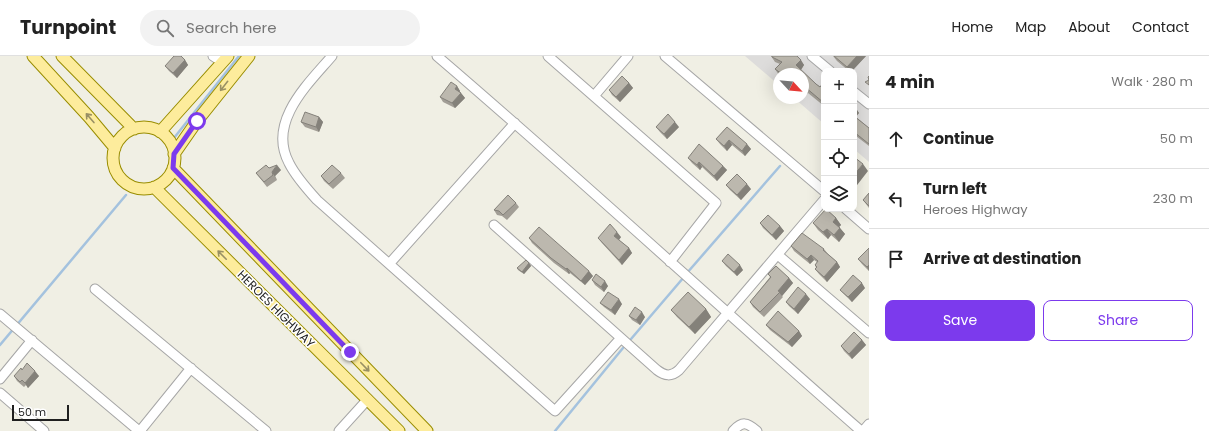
<!DOCTYPE html>
<meta charset="utf-8">
<style>
:root{--surface:#fff;--page:#f2f2f2;--text:#222;--muted:#767676;--line:#e0e0e0;--accent:#7c3aed}
body{margin:0;font-family:Poppins,sans-serif;background:var(--page);color:var(--text)}
.controls{position:absolute;right:12px;top:12px;display:grid;overflow:hidden;border-radius:8px;box-shadow:0 4px 16px #0002}
.controls button{width:36px;height:36px;display:grid;place-items:center;padding:0;border:0;border-bottom:1px solid var(--line);background:var(--surface);color:var(--text);font:20px sans-serif}
.compass{position:absolute;left:773px;top:12px;width:36px;height:36px;border-radius:50%;background:var(--surface);box-shadow:0 4px 16px #0002;rotate:116deg}
.scale{position:absolute;left:12px;bottom:10px;width:57px;box-sizing:border-box;padding-left:4px;border:2px solid #1f1f1f;border-top:0;font-size:11px;line-height:14px;white-space:nowrap;color:#1f1f1f;-webkit-text-stroke:3px #fff;paint-order:stroke}
.stop{position:absolute;width:12px;height:12px;margin:-9px;border:3px solid #7c3aed;border-radius:50%;background:#fff}
.stop.end{background:#7c3aed;border-color:#fff;box-shadow:0 1px 4px #0008}
.list{margin:0;padding:0;list-style:none}
h2{display:flex;justify-content:space-between;align-items:center;height:52px;margin:0;padding:0 16px;font-size:17px}
h2 small{font-size:13px;font-weight:400;color:var(--muted)}
.list li{display:grid;grid-template-columns:26px 1fr auto;gap:12px;align-items:center;box-sizing:border-box;height:60px;padding:0 16px;border-top:1px solid var(--line)}
.list b{display:block;font-size:15px;white-space:nowrap}
.list p{margin:0;font-size:13px;white-space:nowrap;color:var(--muted)}
.list em{font-size:13px;font-style:normal;color:var(--muted)}
.actions{display:flex;gap:8px;padding:12px 16px}
.actions a{flex:1;padding:9px 0;border:1px solid var(--accent);border-radius:8px;text-align:center;font-size:14px;color:var(--accent)}
.actions .main{background:var(--accent);color:#fff}
.icon{flex:none;width:22px;height:22px;fill:none;stroke:currentColor;stroke-width:2;stroke-linecap:round;stroke-linejoin:round}
.map{position:relative;flex:none;width:869px;height:375px;overflow:hidden}
header{display:flex;align-items:center;gap:24px;box-sizing:border-box;height:56px;padding:0 20px;background:var(--surface);border-bottom:1px solid var(--line)}
header strong{font-size:19px}
nav{display:flex;gap:22px;margin-inline-start:auto;font-size:14px}
.search{width:280px;height:36px;background:var(--page);display:flex;align-items:center;gap:10px;box-sizing:border-box;padding:0 14px;border-radius:22px;color:var(--muted);font-size:15px}
main{display:flex}
aside{flex:1;background:var(--surface)}
.map>svg:first-child{display:block}
.residential{fill:#dddcdb}
.lines{fill:none;stroke-linecap:round;stroke-linejoin:round}
.stream{stroke:#a4c2de;stroke-width:2.5}
.minor-casing{stroke:#a6a6a6;stroke-width:11}
.major-casing{stroke:#998d00;stroke-width:13}
.minor{stroke:#fff;stroke-width:9}
.major{stroke:#fdec9c;stroke-width:11}
.wall{fill:#a29e96}
.shaded-wall{fill:#84817a}
.building{fill:#bcb8ae;stroke:#84817a}
.oneway{stroke:#999064}
.route{stroke:#7c3aed;stroke-width:5}
.labels{text-anchor:middle;stroke-width:3;stroke-linejoin:round;paint-order:stroke}
.street-label{font-size:12px;fill:#1f1f1f;stroke:#fff}
</style>
<header>
<strong>Turnpoint</strong>
<div class="search"><svg class="icon" aria-label="search" viewBox="0 0 24 24"><circle cx="10" cy="10" r="6"/><path d="M15 15l6 6"/></svg>Search here</div>
<nav><a>Home</a><a>Map</a><a>About</a><a>Contact</a></nav>
</header>
<main>
<div class="map">
<svg width="869" height="375" viewBox="0 0 869 375">
<rect width="100%" height="100%" fill="#f0efe4"/>
<path class="residential" d="M745 0H869V106L854 93V15H824V68L794 42H803V18H779V29Z"/>
<g class="lines">
<path class="stream" d="M174 82 239 0
M687 217 780 110
M631 283 684 221
M0 289 126 139
M555 375 623 292"/>
<g class="minor-casing">
<path id="minor" d="M213 0 216 2 218 0
M332 0C308 28 267 66 289 107 296 121 307 133 317 144L555 355 621 282
M437 0C581 123 719 251 861 375
M548 0 716 147 670 206
M665 0 824 135
M812 0 830 15
M854 36 869 48
M594 40 628 0
M846 153 869 173
M494 169 657 314C665 320 671 321 679 314L824 144
M778 199 869 277
M390 207 515 67
M95 233 266 375
M0 258 139 375
M0 323 32 284
M0 337 44 375
M140 375 191 312
M339 375 368 343
M733 375C742 365 747 366 757 375
M863 375 869 368"/>
</g>
<g class="major-casing">
<path id="major" d="M33 0 89 61 115 92
M62 0 134 73
M113 102a31 31 0 1 1 62 0a31 31 0 1 1-62 0Z
M160 76 228 0
M174 98 197 65 249 0
M173 112 427 375
M154 131 399 375"/>
</g>
<use href="#minor" class="minor"/>
<use href="#major" class="major"/>
</g>
<path class="wall" d="M771 0H797L804 9 801 14 816 28 820 31 824 26V50L808 37 804 41H803V18H779V19L775 13 780 8 775 6Z
M833 0H866L852 15H849L837 5Z
M185 4 188 9 177 22 169 15 165 10Z
M629 27 633 32 620 46 612 39 609 34Z
M457 30 460 35V36L465 42 455 52 443 46 440 41Z
M854 50 859 57 856 61 869 72V90L856 80 854 77Z
M319 61 323 66 319 76 305 71 301 66Z
M656 71H679L667 83 660 76Z
M727 71 751 93 745 100 732 89 727 95 720 88 716 83Z
M688 102 723 110 727 114 717 125 702 111 700 114 692 107Z
M269 112 281 114 275 120 277 124 267 131 256 117Z
M341 117 345 122 333 133 324 125 321 120Z
M726 129 751 133 741 144 730 134Z
M869 137V152L863 144Z
M516 147 519 151 507 164 502 160 497 159 494 154Z
M836 162 841 169 839 171 845 178 839 186 831 179 828 183 818 174 813 167Z
M760 167 780 170 784 175 776 184 763 172Z
M621 181 619 184 629 192 632 197 622 209 602 187 598 182Z
M529 182 593 220 585 229 570 217 569 218 554 207 532 187Z
M791 190 824 193 828 198 837 206 840 211 827 226 819 218 815 213 816 212 815 209 817 206 814 204 810 208 794 195Z
M869 192V215L862 208 858 203Z
M722 205 743 214 737 220 726 210Z
M529 207 531 210 524 218 518 214 517 212Z
M768 218 789 222 793 227 782 240 783 241 764 261 753 251 750 246 770 221Z
M592 224 608 230 604 236 595 229Z
M865 232 852 246 840 234Z
M810 243 798 258 789 250 786 246Z
M600 247 622 248 615 259 604 251Z
M706 253 711 261 695 278 677 261 671 254Z
M629 260 645 261 640 269 632 264Z
M766 269 799 275 802 280 792 291 770 274Z
M862 284 866 289 852 303 844 295 841 290Z
M22 314 39 320 28 332 26 329 24 331 17 325 14 320Z"/>
<path class="shaded-wall" d="M857 0H866L852 15H850L847 11Z
M185 4 188 9 177 22 173 17Z
M801 4 804 9 800 15 796 9Z
M629 27 633 32 620 46 616 41Z
M457 30 460 35 459 38 455 33Z
M461 37 465 42 455 52 452 47Z
M855 51 859 57 854 62V53Z
M319 61 323 66 319 76 316 71Z
M675 66 679 71 667 83 664 78Z
M729 84 732 89 727 95 724 90Z
M747 88 751 93 745 100 742 95Z
M699 106 702 111 700 114 697 109Z
M863 108 868 115 854 133V119Z
M277 109 281 114 275 120 277 124 272 116Z
M723 110 727 114 717 125 714 120Z
M747 128 751 133 741 144 737 139Z
M836 162 841 169 838 172 833 166Z
M780 170 784 175 776 184 772 179Z
M840 172 845 178 839 186 834 179Z
M827 173 831 179 828 183 823 176Z
M617 176 621 181 618 185 614 180Z
M629 192 632 197 622 209 619 204Z
M811 199 814 204 810 208 807 203Z
M837 206 840 211 827 226 824 221Z
M529 207 531 210 524 218 522 216Z
M740 209 743 214 737 220 734 216Z
M869 209V215L867 211Z
M567 212 570 217 569 218 566 213Z
M589 215 593 220 585 229 581 225Z
M789 222 793 227 782 240 778 235Z
M605 225 608 230 604 236 601 231Z
M862 227 865 232 852 246 848 241Z
M806 238 810 243 798 258 794 253Z
M619 243 622 248 615 259 611 254Z
M706 253 711 261 695 278 689 271Z
M642 256 645 261 640 269 636 264Z
M799 275 802 280 792 291 788 286Z
M862 284 866 289 852 303 849 298Z
M35 315 39 320 28 332 25 327Z"/>
<path class="building" d="M174 0H181L185 4 173 17 165 10Z
M772 0H797L801 4 796 9 816 28 820 31 824 26V47L805 31 803 33V18H782L775 13 782 6 772 1Z
M834 0H857L847 11Z
M622 20 629 27 616 41 609 34Z
M869 20V29L865 26 869 24 868 21Z
M451 26 457 30 455 33 461 37 452 47 440 41Z
M305 56 319 61 316 71 301 66Z
M668 58 675 66 664 78 656 71Z
M854 60 869 72V88L854 76Z
M727 71 747 88 742 95 729 84 724 90 716 83Z
M699 88 723 110 714 120 699 106 697 109 688 102Z
M854 101 863 108 854 119Z
M266 109 269 112 277 109 272 116 273 119 264 126 256 117Z
M332 109 341 117 329 128 321 120Z
M737 118 747 128 737 139 726 129Z
M869 137V150L863 144Z
M508 139 516 147 503 159 499 155 494 154Z
M826 153 836 162 833 166 840 172 834 179 827 173 823 176 813 167Z
M768 159 780 170 772 179 760 167Z
M610 168 617 176 614 180 629 192 619 204 598 182Z
M539 171 589 215 581 225 567 212 566 213 551 202 529 182Z
M802 177 824 193 823 194 837 206 824 221 815 213 817 211 815 209 818 205 811 199 807 203 791 190Z
M869 192V209L867 211 858 203Z
M728 198 740 209 734 216 722 205Z
M526 204 529 207 522 216 517 212Z
M776 210 789 222 778 235 780 236 760 256 750 246 771 221 768 218Z
M596 218 605 225 601 231 592 224Z
M853 219 862 227 848 241 840 234Z
M798 231 806 238 794 253 786 246Z
M608 236 619 243 611 254 600 247Z
M688 236 706 253 689 271 671 254Z
M635 251 642 256 636 264 629 260Z
M778 255 799 275 788 286 766 269Z
M854 276 862 284 849 298 841 290Z
M27 307 35 315 25 327 22 324 20 326 14 320 21 312 22 314Z"/>
<defs><path id="oneway-shaft" d="M-6 0H5M1.5-3L5.5 0L1.5 3" fill="none" stroke-width="1.6" stroke-linecap="round" stroke-linejoin="round"/></defs>
<g class="oneway">
<use href="#oneway-shaft" transform="translate(224 30) rotate(128)"/>
<use href="#oneway-shaft" transform="translate(90 62) rotate(-131)"/>
<use href="#oneway-shaft" transform="translate(222 199) rotate(-135)"/>
<use href="#oneway-shaft" transform="translate(365 311) rotate(46)"/>
</g>
<g class="lines">
<path class="route" d="M197 65 174 98 173 112 350 296"/>
</g>
<g class="labels">
<g class="street-label">
<text transform="translate(276 253) rotate(45)" y="4">HEROES HIGHWAY</text>
</g>
</g>
</svg>
<div class="controls">
<button>+</button>
<button>−</button>
<button><svg class="icon" aria-label="locate" viewBox="0 0 24 24"><circle cx="12" cy="12" r="6"/><path d="M12 2v4M12 18v4M2 12h4M18 12h4"/></svg></button>
<button><svg class="icon" aria-label="layers" viewBox="0 0 24 24"><path d="M12 4l9 5-9 5-9-5zM3 14l9 5 9-5"/></svg></button>
</div>
<svg class="compass" viewBox="-18 -18 36 36"><path d="M0-13l5 13h-10z" fill="#e53935"/><path d="M0 13l5-13h-10z" fill="#767676"/></svg>
<div class="scale">50 m</div>
<div class="stop" style="left:197px;top:65px"></div>
<div class="stop end" style="left:350px;top:296px"></div>
</div>
<aside>
<h2>4 min<small>Walk · 280 m</small></h2>
<ul class="list">
<li><svg class="icon" aria-label="ahead" viewBox="0 0 24 24"><path d="M12 20V5M6 11l6-6 6 6"/></svg><div><b>Continue</b></div><em>50 m</em></li>
<li><svg class="icon" aria-label="left" viewBox="0 0 24 24"><path d="M17 20v-9H6M10 6l-5 5 5 5"/></svg><div><b>Turn left</b><p>Heroes Highway</p></div><em>230 m</em></li>
<li><svg class="icon" aria-label="arrive" viewBox="0 0 24 24"><path d="M6 21V4h12l-3 4 3 4H6"/></svg><div><b>Arrive at destination</b></div></li>
</ul>
<div class="actions"><a class="main">Save</a><a>Share</a></div>
</aside>
</main>
